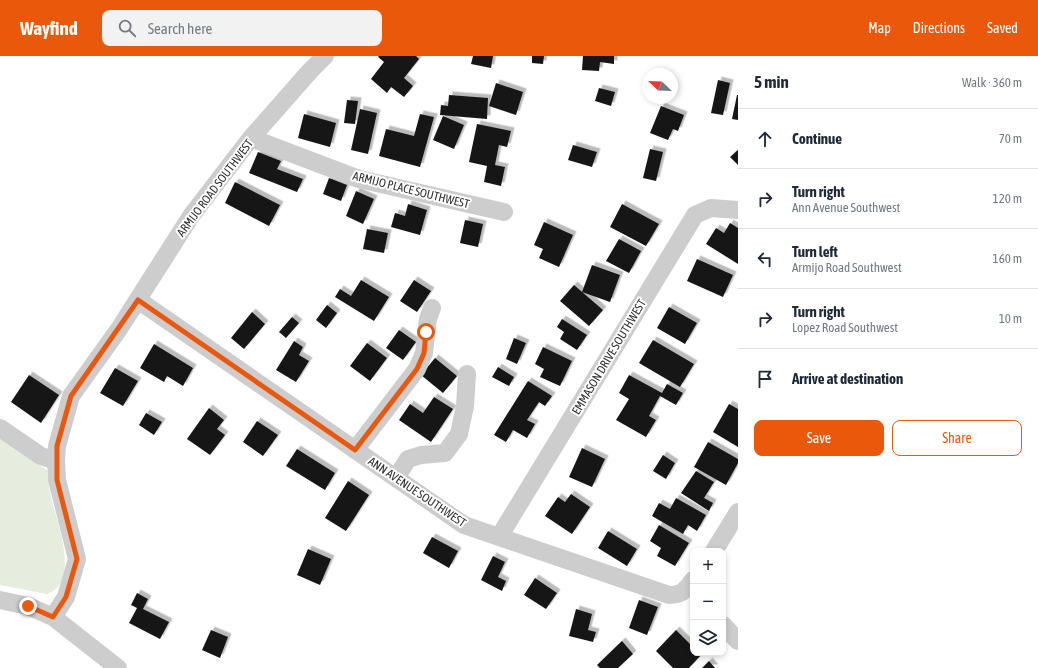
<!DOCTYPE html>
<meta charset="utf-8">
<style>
:root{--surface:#fff;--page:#f2f2f3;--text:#1f2937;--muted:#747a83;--line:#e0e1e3;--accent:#ea580c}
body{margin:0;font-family:"Asap Condensed",sans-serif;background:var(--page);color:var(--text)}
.controls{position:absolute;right:12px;bottom:12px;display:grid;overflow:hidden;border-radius:8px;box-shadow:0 2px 6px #0003}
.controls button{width:36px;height:36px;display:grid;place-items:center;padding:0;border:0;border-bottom:1px solid var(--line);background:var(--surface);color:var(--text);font:20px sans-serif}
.compass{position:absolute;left:642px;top:12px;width:36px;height:36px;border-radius:50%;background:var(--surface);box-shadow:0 2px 6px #0003;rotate:293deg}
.stop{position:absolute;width:12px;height:12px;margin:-9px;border:3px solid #ea580c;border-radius:50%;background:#fff}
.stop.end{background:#ea580c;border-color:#fff;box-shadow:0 1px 4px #0008}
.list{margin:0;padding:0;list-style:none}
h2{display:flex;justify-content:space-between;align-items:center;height:52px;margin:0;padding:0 16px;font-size:17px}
h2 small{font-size:13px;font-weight:400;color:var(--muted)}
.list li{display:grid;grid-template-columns:26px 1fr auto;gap:12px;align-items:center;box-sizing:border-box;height:60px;padding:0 16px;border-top:1px solid var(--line)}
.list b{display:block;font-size:15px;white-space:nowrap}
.list p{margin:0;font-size:13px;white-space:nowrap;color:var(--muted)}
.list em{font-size:13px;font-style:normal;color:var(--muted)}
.actions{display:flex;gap:8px;padding:12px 16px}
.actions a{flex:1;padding:9px 0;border:1px solid var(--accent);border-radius:8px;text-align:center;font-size:14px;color:var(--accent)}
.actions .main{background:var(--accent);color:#fff}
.icon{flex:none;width:22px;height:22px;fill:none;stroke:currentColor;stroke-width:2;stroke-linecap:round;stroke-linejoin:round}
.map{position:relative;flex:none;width:738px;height:612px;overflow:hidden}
header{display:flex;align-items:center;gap:24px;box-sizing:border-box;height:56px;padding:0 20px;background:var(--accent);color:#fff}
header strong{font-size:19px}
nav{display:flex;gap:22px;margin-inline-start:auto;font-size:14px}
.search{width:280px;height:36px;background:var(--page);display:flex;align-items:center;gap:10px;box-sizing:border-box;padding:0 14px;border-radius:8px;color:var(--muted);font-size:15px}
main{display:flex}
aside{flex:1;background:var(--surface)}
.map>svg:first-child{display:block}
.green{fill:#e6eddf}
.building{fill:#171717;filter:url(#shadow)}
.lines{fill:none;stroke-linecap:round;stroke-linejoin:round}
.minor{stroke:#cdcdcd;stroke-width:18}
.route{stroke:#ea580c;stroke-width:5}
.labels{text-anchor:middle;stroke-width:4;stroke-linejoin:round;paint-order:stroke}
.street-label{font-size:12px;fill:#303030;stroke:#fff}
</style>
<header>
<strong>Wayfind</strong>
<div class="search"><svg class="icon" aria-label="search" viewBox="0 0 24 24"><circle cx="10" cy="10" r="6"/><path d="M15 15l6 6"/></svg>Search here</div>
<nav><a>Map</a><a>Directions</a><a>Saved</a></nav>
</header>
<main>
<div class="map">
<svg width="738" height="612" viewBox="0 0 738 612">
<defs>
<filter id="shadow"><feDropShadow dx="3.5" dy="-3.5" stdDeviation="0" flood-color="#0004"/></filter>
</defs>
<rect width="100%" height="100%" fill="#fff"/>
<path class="green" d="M0 383 47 414C48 423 49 432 51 441 57 466 81 527 47 538L0 529Z"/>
<path class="building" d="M379 0H416L419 3 404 22 413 30 404 41 391 31 387 37 371 23 384 6 378 1Z
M473 0H493L491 12 471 8Z
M532 0H544L543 8 532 7Z
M583 0H614V8L600 6 599 15 582 14Z
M718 24 730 27 723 59 711 57Z
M496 27 523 36 516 59 489 50Z
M599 32 615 36 611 50 595 45Z
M449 39 488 42 487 63 440 59 441 49 448 50Z
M737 39H738V64L732 63Z
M347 44 358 45 355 68 344 67Z
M661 50 684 59 678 75 673 73 668 84 650 77Z
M360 53 377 57 368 98 351 94Z
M304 58 336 67 330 91 298 82Z
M420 58 434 61 420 111 379 100 386 73 414 80Z
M443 60 464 69 454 93 433 84Z
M477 68 511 75 507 91 499 89 495 109 505 111 501 130 484 126 487 110 469 106Z
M573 89 597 96 592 111 568 104Z
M650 93 663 96 656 125 643 122Z
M738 94V109L730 101Z
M258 96 281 105 277 113 303 123 297 136 249 117Z
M329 122 347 129 341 145 323 138Z
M235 126 280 149 269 170 225 147Z
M356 135 374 143 363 168 346 160Z
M408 148 427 154 420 179 391 171 395 157 405 160Z
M622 148 659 168 646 190 610 171Z
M465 164 483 168 478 191 460 187Z
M544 166 573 179 559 211 539 202 543 193 534 189Z
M730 167 738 172V208L706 188 716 172 724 177Z
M367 173 388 177 384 197 363 193Z
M619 183 641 195 629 217 606 205Z
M697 203 733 219 723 241 687 225Z
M592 209 620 219 610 246 582 236Z
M361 224 389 241 374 265 335 241 340 233 351 240Z
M414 224 431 235 417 256 400 245Z
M574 229 603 254 589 270 560 245Z
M327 249 337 257 326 272 316 264Z
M669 251 697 267 685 288 657 272Z
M252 256 265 268 244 293 231 282Z
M292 261 299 267 286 282 279 276Z
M562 263 587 279 577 294 560 283 564 276 557 271Z
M399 274 416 286 403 304 386 292Z
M514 282 526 287 517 308 506 303Z
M653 284 694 308 680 331 639 307Z
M294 285 303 291 299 299 309 305 296 326 276 314Z
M367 287 387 302 370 325 350 310Z
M154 288 193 312 183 330 167 320 164 326 140 312Z
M543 291 572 305 560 330 540 321 544 313 535 308Z
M435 302 457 320 443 337 421 319Z
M498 311 514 321 509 330 492 321Z
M115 312 138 325 123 350 100 337Z
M29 319 59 339 41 367 11 346Z
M629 319 662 337 667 328 683 337 676 349 660 340 649 360 656 364 646 381 616 364 629 343 619 337Z
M528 325 552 340 545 350 539 346 527 364 535 368 527 382 513 374 506 386 494 379Z
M434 341 453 353 431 386 399 364 410 348 423 357Z
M729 348 738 353V391L713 376Z
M209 352 224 364 217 373 225 379 210 399 187 383Z
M146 357 162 366 154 379 139 369Z
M257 365 278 379 263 400 243 386Z
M708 386 738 403V407L726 429 694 411Z
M582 392 605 403 592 431 569 421Z
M297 393 335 417 325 434 286 410Z
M663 399 675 407 666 423 653 415Z
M696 415 714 426 704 442 713 447 709 455 681 437Z
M348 425 369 439 346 475 325 462Z
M571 438 590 451 572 478 545 460 558 441 565 446Z
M676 442 706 459 697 475 688 469 683 478 652 460 659 447 670 453Z
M659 469 689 487 675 510 657 500 661 492 650 485Z
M608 475 637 493 627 510 598 492Z
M432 481 458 495 449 512 423 497Z
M308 493 331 503 320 529 297 519Z
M493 500 505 506 498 521 506 525 502 535 481 524Z
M535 522 557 537 546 553 524 539Z
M137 537 148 543 143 553 169 566 160 583 129 567 137 552 131 549Z
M639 544 658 551 647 579 629 572Z
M576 553 592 558 588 574 596 576 593 586 569 580Z
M211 574 228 581 220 602 202 594Z
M676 574 693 591V597H699L701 599 689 612H673L656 595Z
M622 585 633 598 618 612H600L597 609Z
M709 605 715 612H702Z"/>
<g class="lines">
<path class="minor" d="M251 82 359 123 504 156
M138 244 464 469 669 539C682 539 686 534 693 524
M0 372 41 400 56 405
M355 394 417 313 424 297 428 263 432 252
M396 422 408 403 421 399 445 397 459 378 465 350 467 318
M499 481 695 159 711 152 738 154
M714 495 738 456
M0 544 28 550 53 561 118 612
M53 561 66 541 77 503 57 424 56 405 57 390 71 340 119 273 191 160 251 82 310 15 325 0
M723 569 738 585"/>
</g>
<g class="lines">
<path class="route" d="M28 550 53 561 66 541 77 503 57 424V390L71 340 138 244 355 394 417 313 424 297 426 276"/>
</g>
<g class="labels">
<g class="street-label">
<text transform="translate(215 132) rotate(-53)" y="4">ARMIJO ROAD SOUTHWEST</text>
<text transform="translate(411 134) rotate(14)" y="4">ARMIJO PLACE SOUTHWEST</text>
<text transform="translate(609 301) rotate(-59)" y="4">EMMASON DRIVE SOUTHWEST</text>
<text transform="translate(417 436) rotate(34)" y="4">ANN AVENUE SOUTHWEST</text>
</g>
</g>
</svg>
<div class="controls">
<button>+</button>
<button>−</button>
<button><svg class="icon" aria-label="layers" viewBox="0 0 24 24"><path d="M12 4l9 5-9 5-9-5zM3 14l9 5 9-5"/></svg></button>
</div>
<svg class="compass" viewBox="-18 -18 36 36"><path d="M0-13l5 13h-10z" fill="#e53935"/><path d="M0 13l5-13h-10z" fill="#747a83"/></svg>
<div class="stop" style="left:426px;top:276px"></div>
<div class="stop end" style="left:28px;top:550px"></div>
</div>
<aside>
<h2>5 min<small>Walk · 360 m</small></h2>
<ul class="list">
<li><svg class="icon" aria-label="ahead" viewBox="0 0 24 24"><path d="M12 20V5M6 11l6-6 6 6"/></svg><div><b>Continue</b></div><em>70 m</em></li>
<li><svg class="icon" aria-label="right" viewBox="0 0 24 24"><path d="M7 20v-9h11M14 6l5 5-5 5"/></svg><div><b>Turn right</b><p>Ann Avenue Southwest</p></div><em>120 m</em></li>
<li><svg class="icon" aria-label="left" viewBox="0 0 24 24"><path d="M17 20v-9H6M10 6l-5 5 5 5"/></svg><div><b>Turn left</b><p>Armijo Road Southwest</p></div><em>160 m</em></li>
<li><svg class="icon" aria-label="right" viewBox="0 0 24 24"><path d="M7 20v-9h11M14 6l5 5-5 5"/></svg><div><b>Turn right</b><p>Lopez Road Southwest</p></div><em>10 m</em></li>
<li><svg class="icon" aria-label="arrive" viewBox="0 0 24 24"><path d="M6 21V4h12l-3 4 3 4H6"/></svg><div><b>Arrive at destination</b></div></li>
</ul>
<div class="actions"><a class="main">Save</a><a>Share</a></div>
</aside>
</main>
